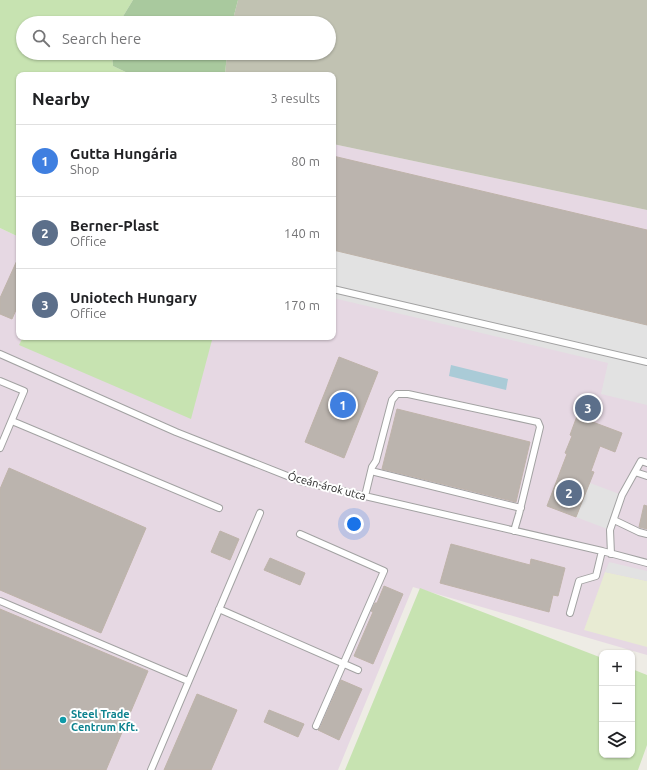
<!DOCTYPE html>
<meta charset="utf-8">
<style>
:root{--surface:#fff;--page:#f2f2f2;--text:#202124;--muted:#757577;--line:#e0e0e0;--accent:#b81c15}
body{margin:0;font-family:Ubuntu,sans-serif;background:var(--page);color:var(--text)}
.controls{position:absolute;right:12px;bottom:12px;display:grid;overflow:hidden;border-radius:8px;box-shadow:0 1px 3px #0004}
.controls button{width:36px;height:36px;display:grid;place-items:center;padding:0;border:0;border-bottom:1px solid var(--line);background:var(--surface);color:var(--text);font:20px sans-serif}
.you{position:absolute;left:354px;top:524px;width:14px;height:14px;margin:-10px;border:3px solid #fff;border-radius:50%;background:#1a73e8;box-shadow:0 0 0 6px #1a73e833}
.badge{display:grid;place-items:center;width:26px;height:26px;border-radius:50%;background:var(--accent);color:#fff;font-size:13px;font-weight:700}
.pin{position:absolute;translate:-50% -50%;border:2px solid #fff;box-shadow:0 1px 4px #0006}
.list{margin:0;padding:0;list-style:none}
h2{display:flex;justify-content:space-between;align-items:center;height:52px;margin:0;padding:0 16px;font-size:17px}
h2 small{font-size:13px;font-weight:400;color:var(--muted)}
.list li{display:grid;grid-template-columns:26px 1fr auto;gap:12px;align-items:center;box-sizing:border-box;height:72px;padding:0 16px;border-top:1px solid var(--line)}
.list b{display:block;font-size:15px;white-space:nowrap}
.list p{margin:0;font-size:13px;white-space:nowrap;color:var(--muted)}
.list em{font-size:13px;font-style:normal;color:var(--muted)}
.icon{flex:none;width:22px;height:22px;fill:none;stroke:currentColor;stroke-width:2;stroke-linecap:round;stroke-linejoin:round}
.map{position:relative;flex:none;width:647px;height:770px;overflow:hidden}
.search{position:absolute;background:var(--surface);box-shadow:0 1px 3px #0004;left:16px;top:16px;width:320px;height:44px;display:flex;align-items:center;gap:10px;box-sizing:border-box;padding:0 14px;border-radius:22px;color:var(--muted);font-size:15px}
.panel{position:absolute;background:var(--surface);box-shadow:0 1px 3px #0004;left:16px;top:72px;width:320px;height:268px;border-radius:8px}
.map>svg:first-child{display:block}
.industrial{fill:#e6d8e3}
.construction{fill:#c1c2b2}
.farmland{fill:#e8ebd3}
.grass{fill:#c7e3b1}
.forest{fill:#a9c99e}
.parking{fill:#e2e2e2}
.water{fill:#aacbd7}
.building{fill:#bbb4ae;stroke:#beb3a9}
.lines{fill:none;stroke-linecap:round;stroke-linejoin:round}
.lane-casing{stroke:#a2a2a2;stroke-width:8}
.lane{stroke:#fff;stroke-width:6}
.culture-dot{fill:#0f9aa8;stroke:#fff;stroke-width:1.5}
.labels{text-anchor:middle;stroke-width:4;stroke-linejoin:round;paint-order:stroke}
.street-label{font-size:11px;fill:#1e1e1e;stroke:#fff}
.culture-label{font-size:11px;font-weight:bold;fill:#0d838f;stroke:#fff;text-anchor:start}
</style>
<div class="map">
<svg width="647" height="770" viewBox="0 0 647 770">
<rect width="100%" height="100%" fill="#eeece5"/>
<path class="industrial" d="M333 144 647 210V655L413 587 338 770H0V228L19 237V337H23L20 345 212 340 211 337H333Z"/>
<path class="construction" d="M238 0H647V210L333 144V75H225L227 53H329V23H232Z"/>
<path class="farmland" d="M605 572 647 581V647L584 630Z"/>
<path class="grass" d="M0 0H133L119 23H23V53H112L113 66 132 75H19V237L0 228Z
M23 337H211L212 340 191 419 19 345Z
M420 588 602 658V755H632V669L647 675V745L638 770H345Z"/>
<path class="forest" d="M133 0H238L232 23H119Z
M112 53H227L225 75H132L113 66Z"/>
<path class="parking" d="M333 250 647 325V405L601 394 608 363 333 298Z
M590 483 622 495 610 530 576 517Z
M609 562 647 571V581L605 572Z"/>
<path class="water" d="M451 365 508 379 506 390 449 376Z"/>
<path class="building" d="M333 156 647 230V325L333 250Z
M19 256V303L12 319 0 314V298Z
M339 357 378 372 344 458 305 442Z
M581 399 596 404 590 421 622 433 615 452 600 446 591 471 594 472 576 517 547 506 567 454 565 453 572 436 570 435 580 408 578 407Z
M397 409 530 442 516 502 382 469Z
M9 468 146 528 101 633 0 590V489Z
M644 505 647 506V529L639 527Z
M220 531 239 539 230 560 211 552Z
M451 544 530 565 531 559 565 568 558 596 553 595 549 612 440 583Z
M270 558 305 573 300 585 264 570Z
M384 586 403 594 373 664 354 656 373 612 371 611 375 603H377Z
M0 609 148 671 106 770H0Z
M341 680 362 689 339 740 318 730 320 728Z
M197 694 237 710 211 770H164Z
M269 710 304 724 298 737 264 722Z"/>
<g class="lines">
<g class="lane-casing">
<path id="lane" d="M333 289 647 362
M0 354 176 432 300 481 602 551 647 563
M0 381 24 391 0 448
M12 421 219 508
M371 471 521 508
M635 472 647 476
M365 496 372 467 376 461 392 400 397 394H408L538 422 540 427 519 514 514 531
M614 520 639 532 647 534
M300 534 384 571 316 726
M611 554 610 530 622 495 641 461 647 463
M0 601 188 681
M219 609 358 670
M570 613 579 581 596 576 602 551
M151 770 260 513"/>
</g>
<use href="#lane" class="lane"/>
</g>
<circle class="culture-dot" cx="63" cy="720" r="4"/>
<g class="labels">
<g class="street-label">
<text transform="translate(327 486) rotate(15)" y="4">Óceán-árok utca</text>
</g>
<g class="culture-label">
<text x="71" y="718">Steel Trade<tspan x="71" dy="13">Centrum Kft.</tspan></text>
</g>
</g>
</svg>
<div class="controls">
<button>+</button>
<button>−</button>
<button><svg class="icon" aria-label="layers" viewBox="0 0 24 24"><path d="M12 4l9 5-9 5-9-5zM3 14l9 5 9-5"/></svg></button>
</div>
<div class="you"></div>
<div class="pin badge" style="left:343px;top:405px;background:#3f7fe0">1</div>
<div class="pin badge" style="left:569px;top:493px;background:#5c6f8a">2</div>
<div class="pin badge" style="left:588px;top:408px;background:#5c6f8a">3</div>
<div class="search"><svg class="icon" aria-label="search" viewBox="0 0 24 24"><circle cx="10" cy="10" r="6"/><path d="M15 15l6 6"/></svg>Search here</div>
<section class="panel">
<h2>Nearby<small>3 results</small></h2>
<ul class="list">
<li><span class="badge" style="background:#3f7fe0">1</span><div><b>Gutta Hungária</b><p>Shop</p></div><em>80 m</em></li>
<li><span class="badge" style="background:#5c6f8a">2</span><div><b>Berner-Plast</b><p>Office</p></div><em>140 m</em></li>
<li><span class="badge" style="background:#5c6f8a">3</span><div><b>Uniotech Hungary</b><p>Office</p></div><em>170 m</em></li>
</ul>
</section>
</div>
